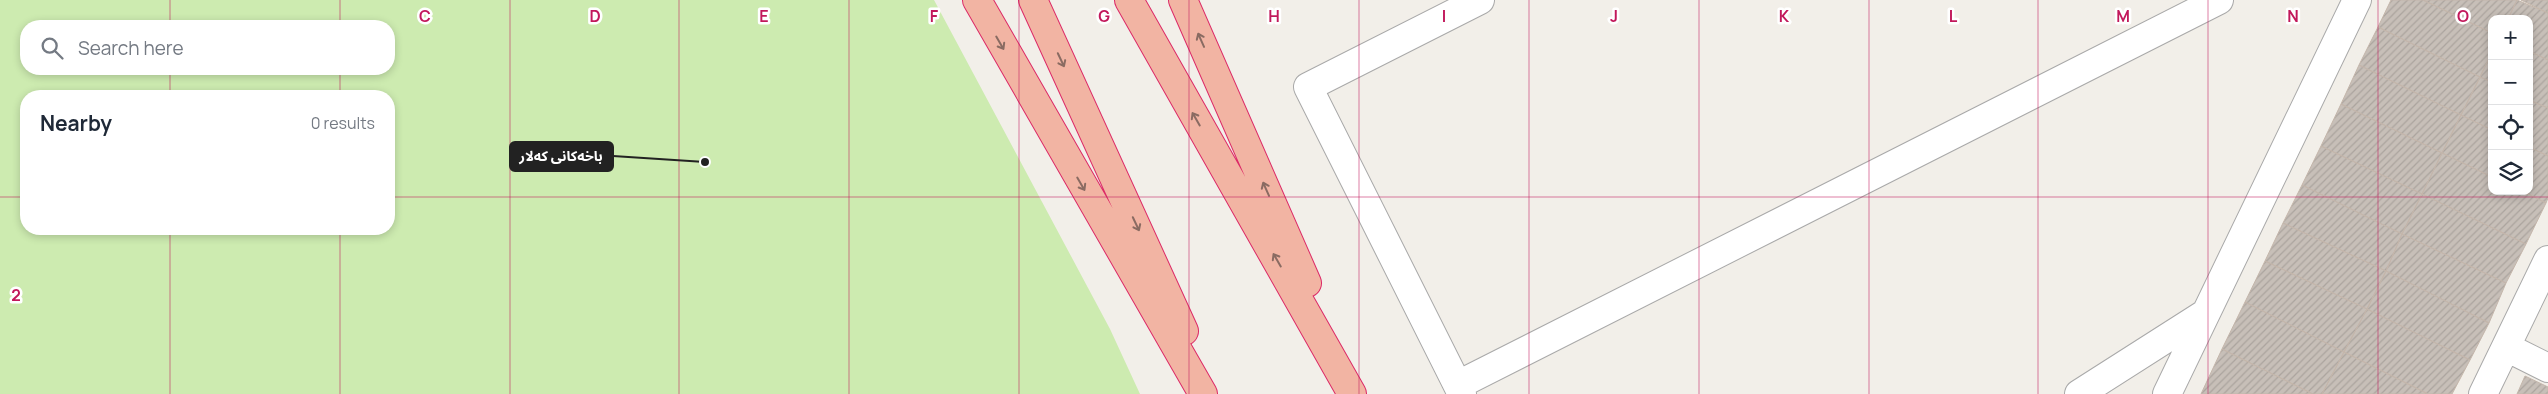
<!DOCTYPE html>
<meta charset="utf-8">
<style>
:root{--surface:#fff;--page:#f2f2f3;--text:#1f2937;--muted:#747a83;--line:#e0e1e3}
body{margin:0;font-family:Manrope,"Noto Sans Arabic",sans-serif;background:var(--page);color:var(--text)}
.controls{position:absolute;right:15px;top:15px;display:grid;overflow:hidden;border-radius:10px;box-shadow:0 2px 8px #0003}
.controls button{width:45px;height:45px;display:grid;place-items:center;padding:0;border:0;border-bottom:1px solid var(--line);background:var(--surface);color:var(--text);font:25px sans-serif}
.list{margin:0;padding:0;list-style:none}
h2{display:flex;justify-content:space-between;align-items:center;height:65px;margin:0;padding:0 20px;font-size:21px}
h2 small{font-size:16px;font-weight:400;color:var(--muted)}
.icon{flex:none;width:28px;height:28px;fill:none;stroke:currentColor;stroke-width:2;stroke-linecap:round;stroke-linejoin:round}
.map{position:relative;flex:none;width:2548px;height:394px;overflow:hidden}
.search{position:absolute;background:var(--surface);box-shadow:0 2px 8px #0003;left:20px;top:20px;width:375px;height:55px;display:flex;align-items:center;gap:12px;box-sizing:border-box;padding:0 18px;border-radius:20px;color:var(--muted);font-size:19px}
.panel{position:absolute;background:var(--surface);box-shadow:0 2px 8px #0003;left:20px;top:90px;width:375px;height:145px;border-radius:20px}
.map>svg:first-child{display:block}
.grass{fill:#cdebb0;fill-rule:evenodd}
.building{fill:url(#building-hatch);stroke:#c4b6ab}
.lines{fill:none;stroke-linecap:round;stroke-linejoin:round}
.minor-casing{stroke:#a9a9a9;stroke-width:30}
.trunk-casing{stroke:#dc2a67;stroke-width:30}
.minor{stroke:#fff;stroke-width:28}
.trunk{stroke:#f2b4a3;stroke-width:28}
.oneway{stroke:#8a6b62}
.grid{fill:none;stroke:#c2185b;stroke-width:1;stroke-opacity:0.55}
.grid-label{font-size:16px;text-anchor:middle;font-weight:bold;fill:#c2185b;stroke:#fff;stroke-width:5;stroke-linejoin:round;paint-order:stroke}
.leader{fill:none;stroke:#222;stroke-width:2}
.callout-dot{fill:#222;stroke:#fff;stroke-width:2}
.callout{fill:#222;stroke:#222;stroke-width:2}
.callout-label{font-size:14px;text-anchor:middle;font-weight:bold;fill:#fff}
</style>
<div class="map">
<svg width="2548" height="394" viewBox="0 0 2548 394">
<defs>
<pattern id="building-hatch" width="6" height="6" patternUnits="userSpaceOnUse" patternTransform="scale(1.25)"><rect width="6" height="6" fill="#c7bfb8"/><path d="M-1 1l2-2M0 6l6-6M5 7l2-2" fill="none" stroke="#aba49e"/></pattern>
</defs>
<rect width="100%" height="100%" fill="#f2efe9"/>
<path class="grass" d="M0 0H934L1110 329 1140 394H0ZM26 26H389V69H26ZM26 96H389V229H26Z"/>
<path class="building" d="M2391 0H2423L2492 33V52L2480 77 2378 27Z
M2423 0H2517L2508 19H2492V33Z
M2517 0 2548 13V60L2529 51V19H2508Z
M2521 0H2548V13Z
M2378 27 2480 77 2461 115 2359 65Z
M2529 51 2548 60V108L2529 100Z
M2492 52V82L2480 77Z
M2359 65 2461 115 2442 153 2341 104Z
M2480 77 2492 82V130L2461 115Z
M2529 100 2548 108V156L2529 147Z
M2341 104 2442 153 2422 194 2321 146Z
M2461 115 2492 130V177L2442 153Z
M2321 146 2422 194 2402 234 2302 185Z
M2529 147 2548 156V198L2546 203 2522 191H2529Z
M2442 153 2492 177V191H2522L2546 203 2526 244 2422 194Z
M2302 185 2402 234 2386 271 2283 223Z
M2422 194 2526 244 2506 283 2402 234Z
M2283 223 2386 271 2367 309 2265 261Z
M2402 234 2506 283 2489 323 2386 271Z
M2265 261 2367 309 2344 352 2245 302Z
M2386 271 2489 323 2470 360 2367 309Z
M2245 302 2344 352 2322 394H2313L2222 349Z
M2367 309 2470 360 2452 394H2428L2344 352Z
M2222 349 2313 394H2201Z
M2344 352 2428 394H2322Z
M2525 376 2548 387V394H2517Z"/>
<g class="lines">
<g class="minor-casing">
<path id="minor" d="M2506 347 2548 368
M1458 385 2219 0
M1462 394 1308 87 1480 0
M2079 394 2206 313
M2167 394 2357 0
M2483 394 2548 260"/>
</g>
<g class="trunk-casing">
<path id="trunk" d="M977 0 1203 394
M1033 0 1184 331
M1129 0 1352 394
M1183 0 1307 283"/>
</g>
<use href="#minor" class="minor"/>
<use href="#trunk" class="trunk"/>
</g>
<defs><path id="oneway-shaft" d="M-6 0H5M1.5-3L5.5 0L1.5 3" fill="none" stroke-width="1.6" stroke-linecap="round" stroke-linejoin="round" transform="scale(1.25)"/></defs>
<g class="oneway">
<use href="#oneway-shaft" transform="translate(1201 40) rotate(-114)"/>
<use href="#oneway-shaft" transform="translate(1000 43) rotate(60)"/>
<use href="#oneway-shaft" transform="translate(1061 60) rotate(65)"/>
<use href="#oneway-shaft" transform="translate(1196 119) rotate(-120)"/>
<use href="#oneway-shaft" transform="translate(1081 184) rotate(60)"/>
<use href="#oneway-shaft" transform="translate(1266 189) rotate(-114)"/>
<use href="#oneway-shaft" transform="translate(1136 224) rotate(65)"/>
<use href="#oneway-shaft" transform="translate(1277 260) rotate(-120)"/>
</g>
<path class="grid" d="M170 0V26M340 0V26M510 0V394M679 0V394M849 0V394M1019 0V394M1189 0V394M1359 0V394M1529 0V394M1699 0V394M1869 0V394M2038 0V394M2208 0V394M2378 0V394M170 69V96M340 69V96M0 197H26M389 197H2548M170 229V394M340 229V394"/>
<g class="grid-label">
<text x="425" y="22">C</text>
<text x="595" y="22">D</text>
<text x="764" y="22">E</text>
<text x="934" y="22">F</text>
<text x="1104" y="22">G</text>
<text x="1274" y="22">H</text>
<text x="1444" y="22">I</text>
<text x="1614" y="22">J</text>
<text x="1784" y="22">K</text>
<text x="1953" y="22">L</text>
<text x="2123" y="22">M</text>
<text x="2293" y="22">N</text>
<text x="2463" y="22">O</text>
<text x="16" y="301">2</text>
</g>
<path class="leader" d="M705 162L613 156"/>
<circle class="callout-dot" cx="705" cy="162" r="5"/>
<rect class="callout" x="510" y="142" width="103" height="29" rx="5"/>
<g class="callout-label">
<text x="561" y="161">باخەکانی کەلار</text>
</g>
</svg>
<div class="controls">
<button>+</button>
<button>−</button>
<button><svg class="icon" aria-label="locate" viewBox="0 0 24 24"><circle cx="12" cy="12" r="6"/><path d="M12 2v4M12 18v4M2 12h4M18 12h4"/></svg></button>
<button><svg class="icon" aria-label="layers" viewBox="0 0 24 24"><path d="M12 4l9 5-9 5-9-5zM3 14l9 5 9-5"/></svg></button>
</div>
<div class="search"><svg class="icon" aria-label="search" viewBox="0 0 24 24"><circle cx="10" cy="10" r="6"/><path d="M15 15l6 6"/></svg>Search here</div>
<section class="panel">
<h2>Nearby<small>0 results</small></h2>
<ul class="list">
</ul>
</section>
</div>
